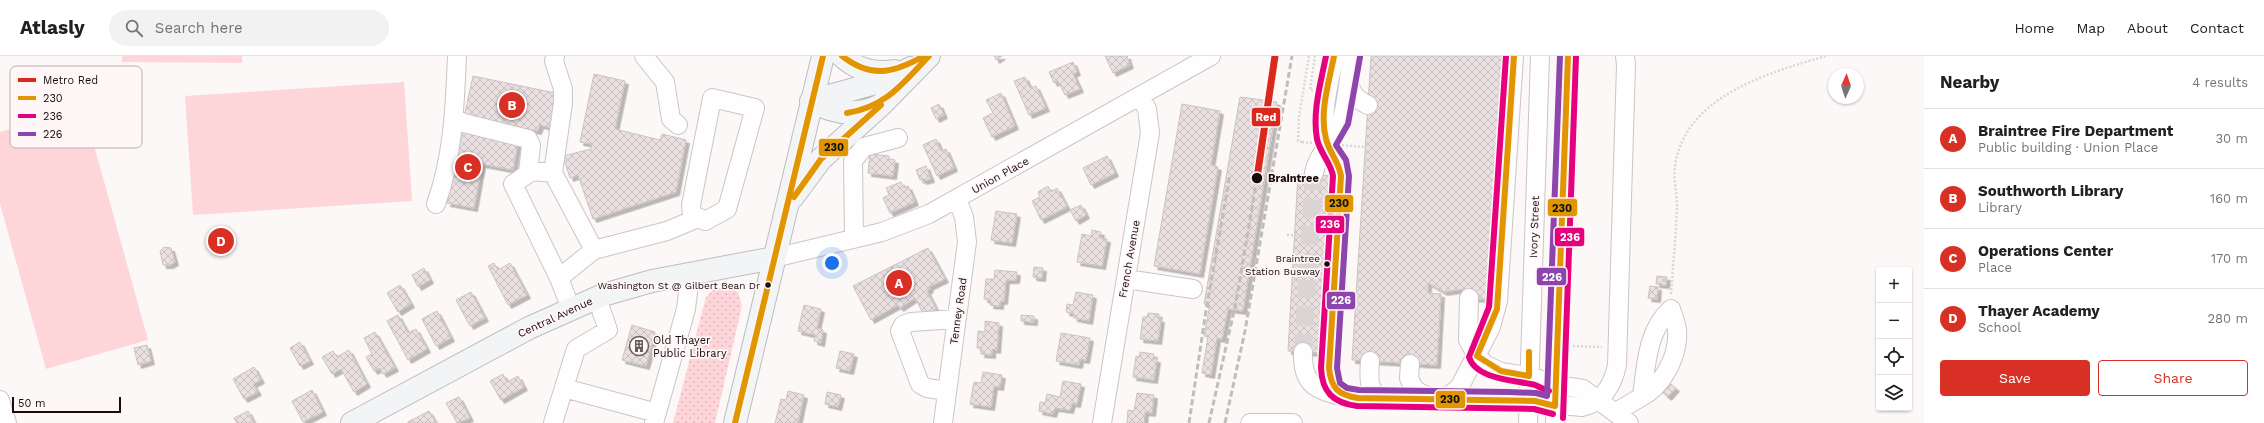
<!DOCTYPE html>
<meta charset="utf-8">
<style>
:root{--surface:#fff;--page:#f2f2f2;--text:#202124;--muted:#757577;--line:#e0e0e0;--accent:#d93025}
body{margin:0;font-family:"Work Sans",sans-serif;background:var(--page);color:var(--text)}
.controls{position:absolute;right:12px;bottom:12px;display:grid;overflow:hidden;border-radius:4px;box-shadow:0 1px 3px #0004}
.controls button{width:36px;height:36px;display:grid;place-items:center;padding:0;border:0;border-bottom:1px solid var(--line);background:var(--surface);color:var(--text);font:20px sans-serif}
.compass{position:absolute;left:1828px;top:12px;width:36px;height:36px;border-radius:50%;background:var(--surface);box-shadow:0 1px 3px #0004;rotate:3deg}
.scale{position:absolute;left:12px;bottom:10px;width:109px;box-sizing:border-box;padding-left:4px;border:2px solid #190b0d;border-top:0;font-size:11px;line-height:14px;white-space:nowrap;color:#190b0d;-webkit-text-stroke:3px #fff6f7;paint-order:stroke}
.you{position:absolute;left:832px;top:207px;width:14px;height:14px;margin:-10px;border:3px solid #fff;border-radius:50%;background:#1a73e8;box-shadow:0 0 0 6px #1a73e833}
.badge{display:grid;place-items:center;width:26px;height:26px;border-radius:50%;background:var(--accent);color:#fff;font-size:13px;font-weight:700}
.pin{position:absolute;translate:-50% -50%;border:2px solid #fff;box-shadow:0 1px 4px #0006}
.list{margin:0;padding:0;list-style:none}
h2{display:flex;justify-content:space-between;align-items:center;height:52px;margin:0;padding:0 16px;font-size:17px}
h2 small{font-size:13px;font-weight:400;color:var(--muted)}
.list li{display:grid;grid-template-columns:26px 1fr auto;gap:12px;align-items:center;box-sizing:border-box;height:60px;padding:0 16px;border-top:1px solid var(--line)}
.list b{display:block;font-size:15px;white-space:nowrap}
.list p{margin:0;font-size:13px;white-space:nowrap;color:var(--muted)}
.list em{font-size:13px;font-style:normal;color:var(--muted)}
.actions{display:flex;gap:8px;padding:12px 16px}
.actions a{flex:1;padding:9px 0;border:1px solid var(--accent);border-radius:4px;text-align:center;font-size:14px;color:var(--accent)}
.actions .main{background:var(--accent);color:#fff}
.icon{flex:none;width:22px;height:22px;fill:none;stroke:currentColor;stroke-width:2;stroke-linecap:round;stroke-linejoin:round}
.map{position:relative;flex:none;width:1924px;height:367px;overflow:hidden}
header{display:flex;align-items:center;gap:24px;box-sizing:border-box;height:56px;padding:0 20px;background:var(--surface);border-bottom:1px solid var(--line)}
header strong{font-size:19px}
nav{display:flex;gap:22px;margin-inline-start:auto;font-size:14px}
.search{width:280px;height:36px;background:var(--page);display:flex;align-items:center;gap:10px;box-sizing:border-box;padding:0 14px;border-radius:22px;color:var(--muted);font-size:15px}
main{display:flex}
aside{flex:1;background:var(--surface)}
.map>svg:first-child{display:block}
.grass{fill:url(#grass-dots)}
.pitch{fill:#fed5d9}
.building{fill:url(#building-cross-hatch);stroke:#ccc2c2;filter:url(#shadow)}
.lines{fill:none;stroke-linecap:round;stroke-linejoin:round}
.minor-tunnel{stroke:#dbd4d5;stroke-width:18;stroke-dasharray:18 9;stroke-linecap:butt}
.minor-casing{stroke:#cdc4c4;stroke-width:20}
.major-casing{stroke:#bcbdc1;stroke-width:24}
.path{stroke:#d8d6d6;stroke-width:2.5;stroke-dasharray:2 2;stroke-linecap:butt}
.minor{stroke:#fffefe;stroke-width:18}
.major{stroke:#f3f4f6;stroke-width:22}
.rail{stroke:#c0bdbd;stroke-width:3;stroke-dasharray:6 3;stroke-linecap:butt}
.path-bridge{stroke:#d8d6d6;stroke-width:2.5;stroke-dasharray:2 2;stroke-linecap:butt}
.bus-1-casing{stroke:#fff6f7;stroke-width:9}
.bus-2-casing{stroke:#fff6f7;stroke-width:9}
.bus-3-casing{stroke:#fff6f7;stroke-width:9}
.bus-1{stroke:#e19601;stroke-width:6}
.bus-2{stroke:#e5007d;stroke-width:6}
.bus-3{stroke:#8e44ad;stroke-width:6}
.metro-1-casing{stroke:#fff6f7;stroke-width:10}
.metro-1{stroke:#da291c;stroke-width:7}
.stop-dot{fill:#190b0d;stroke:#fff6f7;stroke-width:1.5}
.labels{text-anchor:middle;stroke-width:3.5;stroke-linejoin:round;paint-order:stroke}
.bus-label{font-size:10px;fill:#190b0d;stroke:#fff6f7;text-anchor:end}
.street-label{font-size:11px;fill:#190b0d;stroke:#fff6f7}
.stop-label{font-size:11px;font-weight:bold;fill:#190b0d;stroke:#fff6f7;text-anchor:start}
.poi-label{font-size:11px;fill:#190b0d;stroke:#fff6f7;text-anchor:start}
.key{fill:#fff6f7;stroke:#bab0b1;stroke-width:1}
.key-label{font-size:11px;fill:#190b0d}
.line-badge{stroke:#fff6f7;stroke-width:1.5}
.badge-label{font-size:11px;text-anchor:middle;font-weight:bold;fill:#fff}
.pale-badge-label{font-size:11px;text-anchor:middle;font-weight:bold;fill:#111}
</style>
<header>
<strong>Atlasly</strong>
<div class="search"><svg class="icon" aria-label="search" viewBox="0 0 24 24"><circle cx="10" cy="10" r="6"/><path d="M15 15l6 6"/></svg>Search here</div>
<nav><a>Home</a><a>Map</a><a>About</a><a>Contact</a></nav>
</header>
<main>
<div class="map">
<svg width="1924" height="367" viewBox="0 0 1924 367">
<defs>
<pattern id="grass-dots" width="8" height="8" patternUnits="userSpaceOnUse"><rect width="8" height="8" fill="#fed5d9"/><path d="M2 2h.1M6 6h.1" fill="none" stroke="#d9b6b9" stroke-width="1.8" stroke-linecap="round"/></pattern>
<pattern id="building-cross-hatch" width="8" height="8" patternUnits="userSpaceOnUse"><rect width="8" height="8" fill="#ebe0e1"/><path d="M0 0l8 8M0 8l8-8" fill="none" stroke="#c9bfc0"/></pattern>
<filter id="shadow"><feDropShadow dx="3.5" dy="3.5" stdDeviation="0" flood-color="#0004"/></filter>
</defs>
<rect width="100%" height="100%" fill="#fdf8f8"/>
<path class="grass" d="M727 231 738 236 742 250 715 367H673L706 241 714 233Z"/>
<path class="pitch" d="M122 0H242V7L122 6Z
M404 26 412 145 193 159 185 40Z
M84 53 148 284 46 313 0 148V76Z"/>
<path class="building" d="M994 0H1002L996 4Z
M1105 0H1128L1127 1 1130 9 1113 17Z
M1371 0H1502L1487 243 1462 242 1463 233 1444 236 1428 227V237L1441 238 1437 309 1352 304Z
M1073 6 1077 16 1073 18 1080 33 1065 39 1058 25 1054 27 1049 16Z
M594 18 625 25 615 73 660 84 662 78 686 84 676 136 593 163 578 119 570 122 563 100 591 93 592 88 580 86Z
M473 20 560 38 553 72 540 69 538 75 464 61Z
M1025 21 1030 32 1036 30 1046 52 1029 59 1014 25Z
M1001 37 1015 70 992 81 983 62 993 57 986 44Z
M1240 41 1277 46 1243 255 1228 253 1222 283 1217 282 1211 319 1202 317 1208 281 1204 280 1210 249 1204 248Z
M939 48 944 59 936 63 931 52Z
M1182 48 1220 55 1211 109 1218 111 1200 218 1154 210Z
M461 75 518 86 513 114 482 108 474 152 447 147Z
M936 83 941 95 946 93 954 112 937 120 923 89Z
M870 98 889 100V103L895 104 893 120 868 117Z
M1107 100 1115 117 1091 129 1083 112Z
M926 110 931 123 923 125 922 123 920 124 916 114Z
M1298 118 1334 120 1323 297 1288 295Z
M901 126 904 132 908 130 915 146 890 157 883 142 889 139 886 132Z
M1048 130 1051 136 1057 132 1067 151 1041 164 1032 145 1040 141 1038 136Z
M1081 149 1086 159 1076 165 1070 154Z
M996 155 1017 158 1012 187 991 184Z
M1092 174 1101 176 1100 182 1107 183 1102 210 1077 206 1082 178 1091 180Z
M164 191 171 192 175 206 170 209H163L160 195Z
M928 192 945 223 929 231 930 233 927 235 936 253 924 259 915 242 900 252 898 249 871 264 853 230Z
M494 207 498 214 510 207 527 239 508 249 488 210Z
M1034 211 1043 212 1042 222 1033 221Z
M424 212 430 224 418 231 412 219Z
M995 214 1017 216 1016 224H1006L1004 245H1000V250L990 249 991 244 984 243 986 223H994Z
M1657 220 1667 221 1666 229 1656 228Z
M400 229 411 248 398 256 387 237Z
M1650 230 1658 231 1657 243 1648 242Z
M471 236 485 262 470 270 456 244Z
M1076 236 1093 239 1089 265 1074 262V258L1066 256 1067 248 1073 249Z
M804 249 821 253 817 272 823 274 821 287 814 285 815 279 798 275Z
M437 255 451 282 436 290 422 263Z
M1148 257 1159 258 1158 263H1161L1158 285 1140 283 1143 261H1147Z
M398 259 408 277 416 273 427 293 408 304 387 265Z
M1021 259 1034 260V266L1021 265Z
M985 265 999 267 997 294 992 293V299L981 298 982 292H977L978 275 985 276Z
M632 269 655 276 646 310 622 304Z
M375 276 395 312 383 318 380 312 374 315 366 301 372 298 364 282Z
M1061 277 1090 282 1086 304 1080 303 1079 309 1056 305Z
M300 286 310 305 300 310 290 292Z
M147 289 151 305 138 309 134 292Z
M349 294 367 328 354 336 341 313 332 318 322 301 333 295 337 301Z
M840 295 854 298 850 315 836 312Z
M1140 296 1154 298 1153 303H1157L1154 324 1133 321 1136 300 1139 301Z
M254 311 261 324 253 328 258 336 244 343 233 323Z
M983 316 1002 319 1000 331 994 330 991 351 970 348 974 326 981 327Z
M503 318 507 326 518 320 524 331 501 344 490 325Z
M1063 325 1081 328 1077 348 1072 347 1070 354 1055 352 1053 358 1039 355 1040 346 1045 347 1047 338 1060 341Z
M1671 328 1676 332 1668 341 1663 337Z
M312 334 323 356 303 366 292 345Z
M788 335 804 339 798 367H775L781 343 786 344Z
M827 336 841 339 838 351 825 348Z
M1137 337 1154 339 1152 357 1145 356 1144 367H1127L1128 354 1134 355Z
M459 341 470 362 457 367 446 347Z
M248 355 254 367H237L234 362Z
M429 355 436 367H408V366Z"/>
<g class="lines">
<path class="minor-tunnel" d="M1303 296 1314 117"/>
<g class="minor-casing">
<path id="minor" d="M555 0 554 5 563 33V47L553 117 594 194
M644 0 665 26 671 63 678 69
M1334 0C1330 25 1321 55 1325 81 1328 96 1340 103 1341 120L1329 312C1330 334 1337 340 1358 342L1509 344 1582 351C1602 347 1613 329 1617 309L1626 9 1625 0
M1349 21C1349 35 1355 43 1368 49
M712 42 755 52 727 153 705 165 692 158 691 149Z
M455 63 464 67 528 83 531 89 528 117
M553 117 532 115 513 128 559 222 571 253
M1314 117C1317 99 1330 90 1338 74 1347 52 1348 24 1352 0
M436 148C453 101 455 50 457 0
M854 183 853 105 864 91 898 82
M774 202 882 176 929 158 1211 0
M559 222 594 194 667 175 698 162
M1126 223 1193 233
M1469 242 1468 284 1477 300 1486 309 1501 316 1534 321 1551 328 1583 333 1629 367
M1303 296C1302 326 1313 334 1342 340
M1370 305C1369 321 1367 334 1382 343
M1410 308 1409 322 1414 333C1430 344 1447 346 1460 330L1491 271 1498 245 1514 0
M564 332 657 357
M947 335 927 332 920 328 900 275 903 269 911 266 957 263
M0 344 7 367
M1616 356 1648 337C1666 323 1679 297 1677 274 1676 266 1673 260 1671 253 1647 274 1646 310 1642 340
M553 367 576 293 608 274 597 242
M654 367 686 253 688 236 686 219
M943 367 967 186 964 161 957 143
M1102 367 1150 77 1147 53 1140 40
M1250 367H1293
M1528 367 1540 0
M1555 367 1568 0"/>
</g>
<g class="major-casing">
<path id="major" d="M842 0C857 14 875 18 894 15
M811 45C834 58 857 61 881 49L929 0
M811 45 883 25 911 12
M793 141 821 103 881 49
M352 367 529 272 603 239 652 225 774 202
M735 367 823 0"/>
</g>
<path class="path" d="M1313 34H1310L1315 0
M1302 86 1298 85 1299 61 1309 0
M1287 179H1300
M1671 238C1673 209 1676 179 1677 150 1677 137 1673 123 1675 110 1685 40 1768 17 1826 0
M1573 290 1602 291"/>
<use href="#minor" class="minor"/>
<use href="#major" class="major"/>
<path class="rail" d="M1189 367 1206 255 1230 118
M1209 367 1236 246 1257 122
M1225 367 1245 275 1292 0"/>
<path class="path-bridge" d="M1302 86 1365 91"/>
<g class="bus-1-casing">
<path id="bus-1" d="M842 0C871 23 894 17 924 0
M1334 0C1329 26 1319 57 1326 83 1329 96 1339 106 1341 120L1329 312C1331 332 1338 339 1358 342L1535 345 1555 350 1568 0
M1514 0 1497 253 1477 300 1501 315 1529 320V296
M847 57C886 51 903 27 929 0
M794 141 821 103 881 49
M735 367 823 0"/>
</g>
<g class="bus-2-casing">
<path id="bus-2" d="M1326 0C1321 26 1312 56 1317 83 1320 97 1331 107 1333 120L1321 312C1322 336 1333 347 1357 350L1534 353 1553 358
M1506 0 1489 251 1469 301C1476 324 1516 324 1535 329 1540 331 1544 334 1549 335
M1563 362 1576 0"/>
</g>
<g class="bus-3-casing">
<path id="bus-3" d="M1360 1 1348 68 1336 89 1346 104 1349 120 1337 312 1340 327 1347 332 1359 334 1509 336 1536 337 1547 340 1560 0"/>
</g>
<use href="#bus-1" class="bus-1"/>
<use href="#bus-2" class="bus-2"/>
<use href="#bus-3" class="bus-3"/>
<g class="metro-1-casing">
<path id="metro-1" d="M1257 122 1275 0"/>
</g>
<use href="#metro-1" class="metro-1"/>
</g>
<defs>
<g id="building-ring" transform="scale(1)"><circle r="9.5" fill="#fff6f7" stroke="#695e5f" stroke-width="1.5"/><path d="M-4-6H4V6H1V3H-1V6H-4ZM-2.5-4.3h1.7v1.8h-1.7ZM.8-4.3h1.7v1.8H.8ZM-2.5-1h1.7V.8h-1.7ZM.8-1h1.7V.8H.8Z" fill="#695e5f"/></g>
</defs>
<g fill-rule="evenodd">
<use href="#building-ring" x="639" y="290"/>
</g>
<g class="stop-dot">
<circle cx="1257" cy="122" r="6"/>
<circle cx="1327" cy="208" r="3.5"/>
<circle cx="768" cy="229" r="3.5"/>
</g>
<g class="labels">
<g class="bus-label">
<text x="1320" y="206">Braintree<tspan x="1320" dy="13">Station Busway</tspan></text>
<text x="760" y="233">Washington St @ Gilbert Bean Dr</text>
</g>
<g class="street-label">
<text transform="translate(1000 119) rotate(-29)" y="4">Union Place</text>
<text transform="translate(1534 171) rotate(-88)" y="4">Ivory Street</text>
<text transform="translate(1129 203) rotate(-80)" y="4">French Avenue</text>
<text transform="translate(958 255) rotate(-82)" y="4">Tenney Road</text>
<text transform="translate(555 261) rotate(-25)" y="4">Central Avenue</text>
</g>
<g class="stop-label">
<text x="1268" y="126">Braintree</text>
</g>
<g class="poi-label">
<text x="653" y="288">Old Thayer<tspan x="653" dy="13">Public Library</tspan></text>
</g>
</g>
<rect x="10" y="10" width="132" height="82" rx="6" class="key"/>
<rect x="18" y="22" width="18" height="4" fill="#da291c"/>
<rect x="18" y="40" width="18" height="4" fill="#e19601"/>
<rect x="18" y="58" width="18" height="4" fill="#e5007d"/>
<rect x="18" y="76" width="18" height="4" fill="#8e44ad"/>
<g class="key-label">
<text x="43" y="28">Metro Red</text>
<text x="43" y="46">230</text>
<text x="43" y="64">236</text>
<text x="43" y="82">226</text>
</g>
<g class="line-badge">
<rect x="1251" y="51" width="30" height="20" rx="4" fill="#da291c"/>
<rect x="818" y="82" width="31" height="19" rx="4" fill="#e19601"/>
<rect x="1324" y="138" width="30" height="19" rx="4" fill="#e19601"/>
<rect x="1547" y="142" width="31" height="19" rx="4" fill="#e19601"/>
<rect x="1315" y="159" width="30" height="19" rx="4" fill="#e5007d"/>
<rect x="1554" y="171" width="31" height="20" rx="4" fill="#e5007d"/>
<rect x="1536" y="211" width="31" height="19" rx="4" fill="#8e44ad"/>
<rect x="1326" y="235" width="30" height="19" rx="4" fill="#8e44ad"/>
<rect x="1435" y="334" width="31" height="19" rx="4" fill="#e19601"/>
</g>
<g class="badge-label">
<text x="1266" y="65">Red</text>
<text x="1330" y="172">236</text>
<text x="1570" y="185">236</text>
<text x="1552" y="225">226</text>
<text x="1341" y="248">226</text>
</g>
<g class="pale-badge-label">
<text x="834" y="95">230</text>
<text x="1339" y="151">230</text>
<text x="1562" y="156">230</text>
<text x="1450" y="347">230</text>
</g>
</svg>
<div class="controls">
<button>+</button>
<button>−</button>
<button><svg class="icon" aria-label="locate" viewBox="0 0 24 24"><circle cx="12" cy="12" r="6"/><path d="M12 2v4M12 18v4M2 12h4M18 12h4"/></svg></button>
<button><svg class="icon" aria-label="layers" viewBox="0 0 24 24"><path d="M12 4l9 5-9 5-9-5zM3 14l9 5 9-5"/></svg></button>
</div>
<svg class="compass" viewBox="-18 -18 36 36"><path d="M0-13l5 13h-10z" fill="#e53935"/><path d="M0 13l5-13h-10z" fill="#757577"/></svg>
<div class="scale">50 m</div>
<div class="you"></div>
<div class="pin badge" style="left:899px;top:227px">A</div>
<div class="pin badge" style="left:512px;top:49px">B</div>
<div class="pin badge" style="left:468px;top:111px">C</div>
<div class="pin badge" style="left:221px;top:185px">D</div>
</div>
<aside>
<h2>Nearby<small>4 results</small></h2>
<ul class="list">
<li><span class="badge">A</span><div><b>Braintree Fire Department</b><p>Public building · Union Place</p></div><em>30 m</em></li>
<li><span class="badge">B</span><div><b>Southworth Library</b><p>Library</p></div><em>160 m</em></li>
<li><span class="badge">C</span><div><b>Operations Center</b><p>Place</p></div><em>170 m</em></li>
<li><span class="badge">D</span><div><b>Thayer Academy</b><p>School</p></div><em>280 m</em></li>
</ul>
<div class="actions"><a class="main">Save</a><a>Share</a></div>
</aside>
</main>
